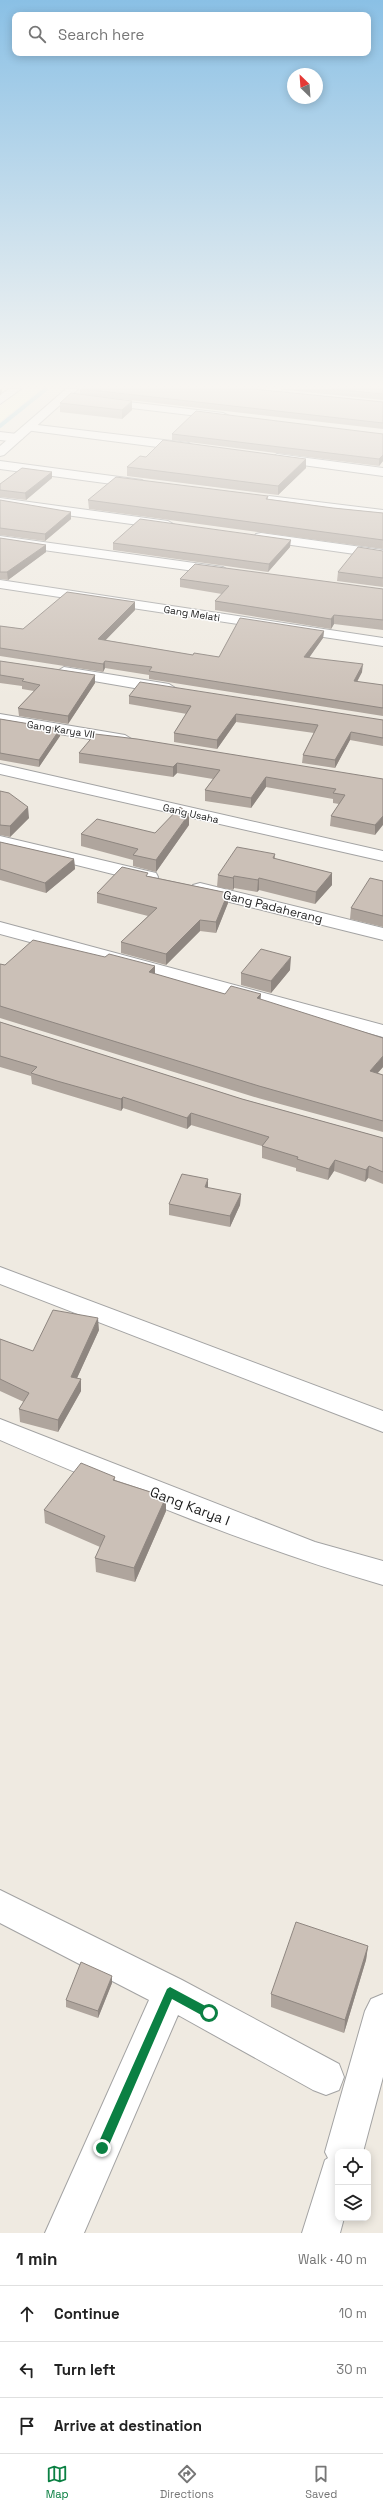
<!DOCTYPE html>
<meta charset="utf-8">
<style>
:root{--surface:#fff;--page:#f6f6f6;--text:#222;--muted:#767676;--line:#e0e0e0;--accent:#0b8043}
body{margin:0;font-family:"Space Grotesk",sans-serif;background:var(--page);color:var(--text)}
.controls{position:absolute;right:12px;bottom:12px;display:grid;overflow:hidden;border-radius:8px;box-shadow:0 2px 10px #0003}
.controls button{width:36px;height:36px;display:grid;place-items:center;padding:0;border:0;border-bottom:1px solid var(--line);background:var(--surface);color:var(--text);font:20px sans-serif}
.compass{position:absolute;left:287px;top:68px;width:36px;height:36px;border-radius:50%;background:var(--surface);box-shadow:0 2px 10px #0003;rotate:335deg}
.stop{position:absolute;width:12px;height:12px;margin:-9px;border:3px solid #0b8043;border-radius:50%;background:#fff}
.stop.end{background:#0b8043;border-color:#fff;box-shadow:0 1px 4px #0008}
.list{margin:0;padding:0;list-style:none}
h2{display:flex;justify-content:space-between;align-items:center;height:52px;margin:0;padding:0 16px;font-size:17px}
h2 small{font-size:13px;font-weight:400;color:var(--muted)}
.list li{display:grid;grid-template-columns:26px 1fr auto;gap:12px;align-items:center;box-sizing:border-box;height:56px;padding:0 16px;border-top:1px solid var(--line)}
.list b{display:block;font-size:15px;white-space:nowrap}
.list em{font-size:13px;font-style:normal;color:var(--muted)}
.icon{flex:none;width:22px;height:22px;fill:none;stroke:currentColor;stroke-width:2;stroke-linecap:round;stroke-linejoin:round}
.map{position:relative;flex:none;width:383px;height:2233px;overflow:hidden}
.search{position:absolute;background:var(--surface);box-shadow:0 2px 10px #0003;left:12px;right:12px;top:12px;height:44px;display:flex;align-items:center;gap:10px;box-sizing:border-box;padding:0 14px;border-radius:8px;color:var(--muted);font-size:15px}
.sheet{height:220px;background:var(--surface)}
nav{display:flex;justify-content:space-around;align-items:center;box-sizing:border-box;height:56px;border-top:1px solid var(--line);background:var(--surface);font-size:11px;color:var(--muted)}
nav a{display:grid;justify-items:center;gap:2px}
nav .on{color:var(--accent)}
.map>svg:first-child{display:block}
.education{fill:#ffffda}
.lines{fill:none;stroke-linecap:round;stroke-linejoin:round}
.stream{stroke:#9dd1e1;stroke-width:4}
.minor-casing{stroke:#a3a3a3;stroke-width:2}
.tertiary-casing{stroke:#a3a3a3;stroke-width:2}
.minor{fill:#fff;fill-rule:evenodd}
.tertiary{fill:#fff;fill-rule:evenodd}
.wall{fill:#afa59d}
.shaded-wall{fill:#8e8680}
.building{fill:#cbc0b7;stroke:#8e8680}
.route{fill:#0b8043}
.labels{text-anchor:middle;stroke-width:3;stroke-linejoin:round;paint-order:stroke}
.far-street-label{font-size:10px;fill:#1c1c1c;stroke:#fff}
.street-label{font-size:12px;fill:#1c1c1c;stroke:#fff}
.near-street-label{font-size:14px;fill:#1c1c1c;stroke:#fff}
</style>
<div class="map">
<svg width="383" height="2233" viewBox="0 0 383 2233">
<rect width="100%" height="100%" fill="#efeae1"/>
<path class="education" d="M0 389H41L0 422Z"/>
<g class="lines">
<path class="stream" d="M0 426 46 389"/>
<g class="minor-casing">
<path id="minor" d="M9 389H21L0 404V395Z
M102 399 223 413 229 416 223 419 98 404V400Z
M29 424 189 443 195 447 189 451 25 430 23 428Z
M0 432 17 434 23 438 17 442 0 440Z
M277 454 383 468V476L273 461 271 458Z
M0 461 142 480 148 484 142 488 0 469Z
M269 496 383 510V518L264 503 263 500Z
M0 498 168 521 175 525 168 529 0 506Z
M261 533 383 550V558L256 540 254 537 256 534Z
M0 536 223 567 230 571 223 575 0 544Z
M0 580 383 638V646L0 588Z
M64 667 169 684 177 689 169 694 59 675 56 672Z
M0 714 125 735 133 740 125 745 0 724Z
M0 764 383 851V861L0 774Z
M0 836 156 873 158 877 156 881 149 883 0 846Z
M200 883 383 928V940L193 893 191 889 193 885Z
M0 922 383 1025V1037L0 934Z
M0 1267 383 1411V1432L0 1284Z
M0 1419 315 1542 383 1561V1585C252 1547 125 1494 0 1440Z
M0 1890 182 1980 339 2064 344 2077 339 2090 326 2095 313 2090 178 2015 84 2233H45L149 2000 0 1923Z
M383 1994V2077L363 2152H338V2218H344L340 2233H302L325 2160 328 2158 325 2152 365 2011 371 1999Z"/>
</g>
<g class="tertiary-casing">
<path id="tertiary" d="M66 389H78L4 455 0 456V446Z"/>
</g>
<use href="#minor" class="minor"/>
<use href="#tertiary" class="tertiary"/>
</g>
<path class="wall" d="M80 389H253L383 402V429L86 395 132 410 122 419 60 412V403L80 394Z
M277 389H383V400Z
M172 434H383V461L379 466 172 440Z
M146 457 306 459V468L278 495 127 476V467Z
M52 472V478L26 500 0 497V484Z
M268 496V499L333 508 383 513V549L89 509 88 500Z
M0 500 71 519 45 541 0 535Z
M0 538 46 545V552L8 580 0 579Z
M113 543 290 547 268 572 113 550Z
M383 551V587L337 581 338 572Z
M180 579 383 589V630L334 624 331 629 215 610V601L222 594 180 587Z
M135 610 105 640 193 655 219 657 324 631 323 638 309 657 362 672 357 682 383 685V716L149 679V675L105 668 103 672 0 656V661L95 675V683L68 724 19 716 18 708 34 691 22 689V686L0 683V626L23 629Z
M129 696 383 720V746L350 740 335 768 302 763 303 755 314 733 236 722 217 749 174 742V733L187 714 129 704Z
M0 719 60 729V736L39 767 0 760Z
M79 753 383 779 375 835 330 826 331 816 339 804 333 803V799L266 787 251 808 205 801V790L213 779 177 773 173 777 79 763Z
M0 791 29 818 10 837 0 835Z
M189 825 156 872 133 866V860L81 846V834L155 833Z
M0 842 74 859 75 869 46 893 0 880Z
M275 854V859L332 873V885L315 904 259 890 257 892 234 888 233 890 217 887 218 875Z
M148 876 228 893V903L216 933 200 931 166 965 121 953V942L148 916 97 903V893Z
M383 881V927L350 919 351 908Z
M0 964 5 965 155 974 225 994 260 1000 383 1067 378 1073 383 1075V1132L258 1098 0 1018Z
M290 970 271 993 241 985V973Z
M0 1022 242 1099 383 1138V1184L368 1178 365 1182 334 1171 328 1180 296 1171V1168L262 1158V1146L191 1125 187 1129 123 1108 121 1111 58 1092 32 1084 31 1076 0 1067Z
M241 1194 240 1205 230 1227 169 1215V1204Z
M99 1330 77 1378 81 1379V1391L58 1432 20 1422 19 1409 24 1402 0 1391V1339L33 1351Z
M115 1477V1480L166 1497V1511L135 1582 96 1572 95 1558 100 1547 45 1523 44 1510Z
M368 1946 366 1960 344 2033 271 2007V1994Z
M112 1983 98 2018 66 2007V2000Z"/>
<path class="shaded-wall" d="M0 389H2V392L0 395Z
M132 401V410L122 419V410Z
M383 455V461L379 466V459Z
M306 459V468L278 495V486Z
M52 472V478L26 500 25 493Z
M71 512V519L45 541V534Z
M291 540 290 547 268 572 269 564Z
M46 545V552L8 580 7 572Z
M135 602V610L99 647 98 639Z
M334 615V624L331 629V619Z
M324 631 323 638 304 665V657Z
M105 661V668L103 672V664Z
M363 664 362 672 353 689 354 681Z
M95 675V683L68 724V716Z
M236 714V722L217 749V740Z
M60 729V736L39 767V760Z
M351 732 350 740 335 768V760Z
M177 763V773L173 777V767Z
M266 777V787L251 808V798Z
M28 807 29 818 10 837V826Z
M189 814V825L156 872V860Z
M383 816V825L375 835V825Z
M74 859 75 869 46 893 45 883Z
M332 873V885L315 904 316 892Z
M234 876V888L233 890V878Z
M259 878V890L257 892 258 880Z
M228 893V903L216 933V922Z
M200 920V931L166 965V954Z
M291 957 290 970 271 993V981Z
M155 966V977L149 972Z
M261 994 260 1006 257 998Z
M383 1056V1067L369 1082 370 1071Z
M123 1097V1108L121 1111V1099Z
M191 1113V1125L187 1129V1118Z
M335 1160 334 1171 328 1180 329 1169Z
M369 1166 368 1178 365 1182 366 1170Z
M208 1179V1190L205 1187Z
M241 1194 240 1205 230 1227V1216Z
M98 1318 99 1330 72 1389 71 1377Z
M81 1379V1391L58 1432V1420Z
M166 1497V1511L135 1582 134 1568Z
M368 1946 366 1960 344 2033 345 2020Z
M112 1976V1983L98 2018V2011Z"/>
<path class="building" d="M82 389H253L383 402V423Z
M332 389H383V394Z
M71 393 132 401 122 410 60 403Z
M196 411 383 434V455L379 459 172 434Z
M163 440 306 459 278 486 127 467 140 456 146 457Z
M22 468 52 472 25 493 0 490V484Z
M116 477 268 496 266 499 333 508 383 513V540L88 500Z
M0 500 71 512 45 534 0 528Z
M140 519 291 540 269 564 113 543Z
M0 538 46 545 7 572H0Z
M358 547 383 551V578L338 572Z
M195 564 383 589V620L334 615 331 619 215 601 229 586 180 579Z
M67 592 135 602 98 639 193 655 194 653 219 657 240 618 324 631 304 657 363 664 354 681 383 685V708L149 671 152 667 105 661 103 664 0 648V626L23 629Z
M0 661 95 675 68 716 18 708 40 685 22 681 24 679 0 675Z
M140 682 383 720V738L351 732 335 760 303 755 318 725 236 714 217 740 174 733 191 706 129 696Z
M0 719 60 729 39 760 0 753Z
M95 734 137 739 383 779V816L375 825 331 816 345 795 333 793 336 789 266 777 251 798 205 790 220 770 177 763 173 767 79 753Z
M0 791 9 793 28 807 10 826 0 825Z
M180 807 189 814 156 860 133 855 138 849 81 834 97 819 155 833Z
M0 842 74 859 45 883 0 869Z
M237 847 275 854 273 858 332 873 316 892 259 878 258 880 234 876 233 878 218 875Z
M122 867 148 873 146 876 228 893 216 922 200 920 166 954 121 942 157 908 97 893Z
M370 878 383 881V916L351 908Z
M33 940 105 957 109 954 155 966 149 972 225 994 231 986 261 994 257 998 383 1038V1056L370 1071 383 1075V1121L259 1086 0 1006V964L5 965Z
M261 949 291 957 271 981 241 973Z
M0 1022 242 1099 383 1138V1172L369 1166 366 1170 335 1160 329 1169 297 1159 298 1157 262 1146 269 1137 191 1113 187 1118 123 1097 121 1099 57 1081 31 1073 37 1067 0 1056Z
M182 1174 208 1179 205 1187 241 1194 230 1216 169 1204Z
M53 1310 98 1318 71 1377 81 1379 58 1420 19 1409 29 1393 0 1379V1339L33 1351Z
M81 1463 115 1477 113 1480 166 1497 134 1568 95 1558 105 1536 44 1510Z
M296 1922 368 1946 345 2020 271 1994Z
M81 1962 112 1976 98 2011 66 2000Z"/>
<linearGradient id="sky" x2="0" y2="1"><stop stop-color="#8ac0e5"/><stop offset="0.55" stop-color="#f8f6f2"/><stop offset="1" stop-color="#f8f6f2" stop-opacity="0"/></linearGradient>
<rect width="383" height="701" fill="url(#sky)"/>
<path class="route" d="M170 1987 213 2010V2017H205L172 1999 106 2152H98V2144L167 1989Z"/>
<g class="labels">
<g class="far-street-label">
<text transform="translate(192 613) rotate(9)" y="4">Gang Melati</text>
<text transform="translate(61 729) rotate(9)" y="4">Gang Karya VII</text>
<text transform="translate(191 813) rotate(13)" y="4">Gang Usaha</text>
</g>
<g class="street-label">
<text transform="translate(273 907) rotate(14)" y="4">Gang Padaherang</text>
</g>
<g class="near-street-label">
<text transform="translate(190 1506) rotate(21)" y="5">Gang Karya I</text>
</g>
</g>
</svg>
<div class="controls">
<button><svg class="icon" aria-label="locate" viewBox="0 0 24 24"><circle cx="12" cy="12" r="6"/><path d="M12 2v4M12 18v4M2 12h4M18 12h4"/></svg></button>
<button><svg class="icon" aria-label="layers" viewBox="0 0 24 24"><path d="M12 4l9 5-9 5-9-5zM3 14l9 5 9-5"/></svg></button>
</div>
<svg class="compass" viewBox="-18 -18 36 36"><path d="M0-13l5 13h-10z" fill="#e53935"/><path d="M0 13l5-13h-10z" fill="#767676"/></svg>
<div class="stop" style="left:209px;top:2013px"></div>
<div class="stop end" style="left:102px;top:2148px"></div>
<div class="search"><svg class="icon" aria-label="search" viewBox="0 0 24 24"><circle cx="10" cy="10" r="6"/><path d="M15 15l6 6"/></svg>Search here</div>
</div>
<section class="sheet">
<h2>1 min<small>Walk · 40 m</small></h2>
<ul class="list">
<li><svg class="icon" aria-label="ahead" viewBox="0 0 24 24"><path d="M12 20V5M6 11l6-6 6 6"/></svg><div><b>Continue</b></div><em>10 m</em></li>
<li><svg class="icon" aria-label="left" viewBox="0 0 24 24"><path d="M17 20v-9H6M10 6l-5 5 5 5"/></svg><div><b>Turn left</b></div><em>30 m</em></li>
<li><svg class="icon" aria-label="arrive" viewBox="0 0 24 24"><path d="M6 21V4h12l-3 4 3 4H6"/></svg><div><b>Arrive at destination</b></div></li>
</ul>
</section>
<nav>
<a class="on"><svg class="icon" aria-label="map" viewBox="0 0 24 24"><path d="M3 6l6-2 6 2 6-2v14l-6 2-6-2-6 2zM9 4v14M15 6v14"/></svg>Map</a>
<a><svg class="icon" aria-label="directions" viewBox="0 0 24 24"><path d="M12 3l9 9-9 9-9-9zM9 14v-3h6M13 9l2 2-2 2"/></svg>Directions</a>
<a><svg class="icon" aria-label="saved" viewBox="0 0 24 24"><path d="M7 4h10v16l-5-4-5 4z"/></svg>Saved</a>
</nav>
